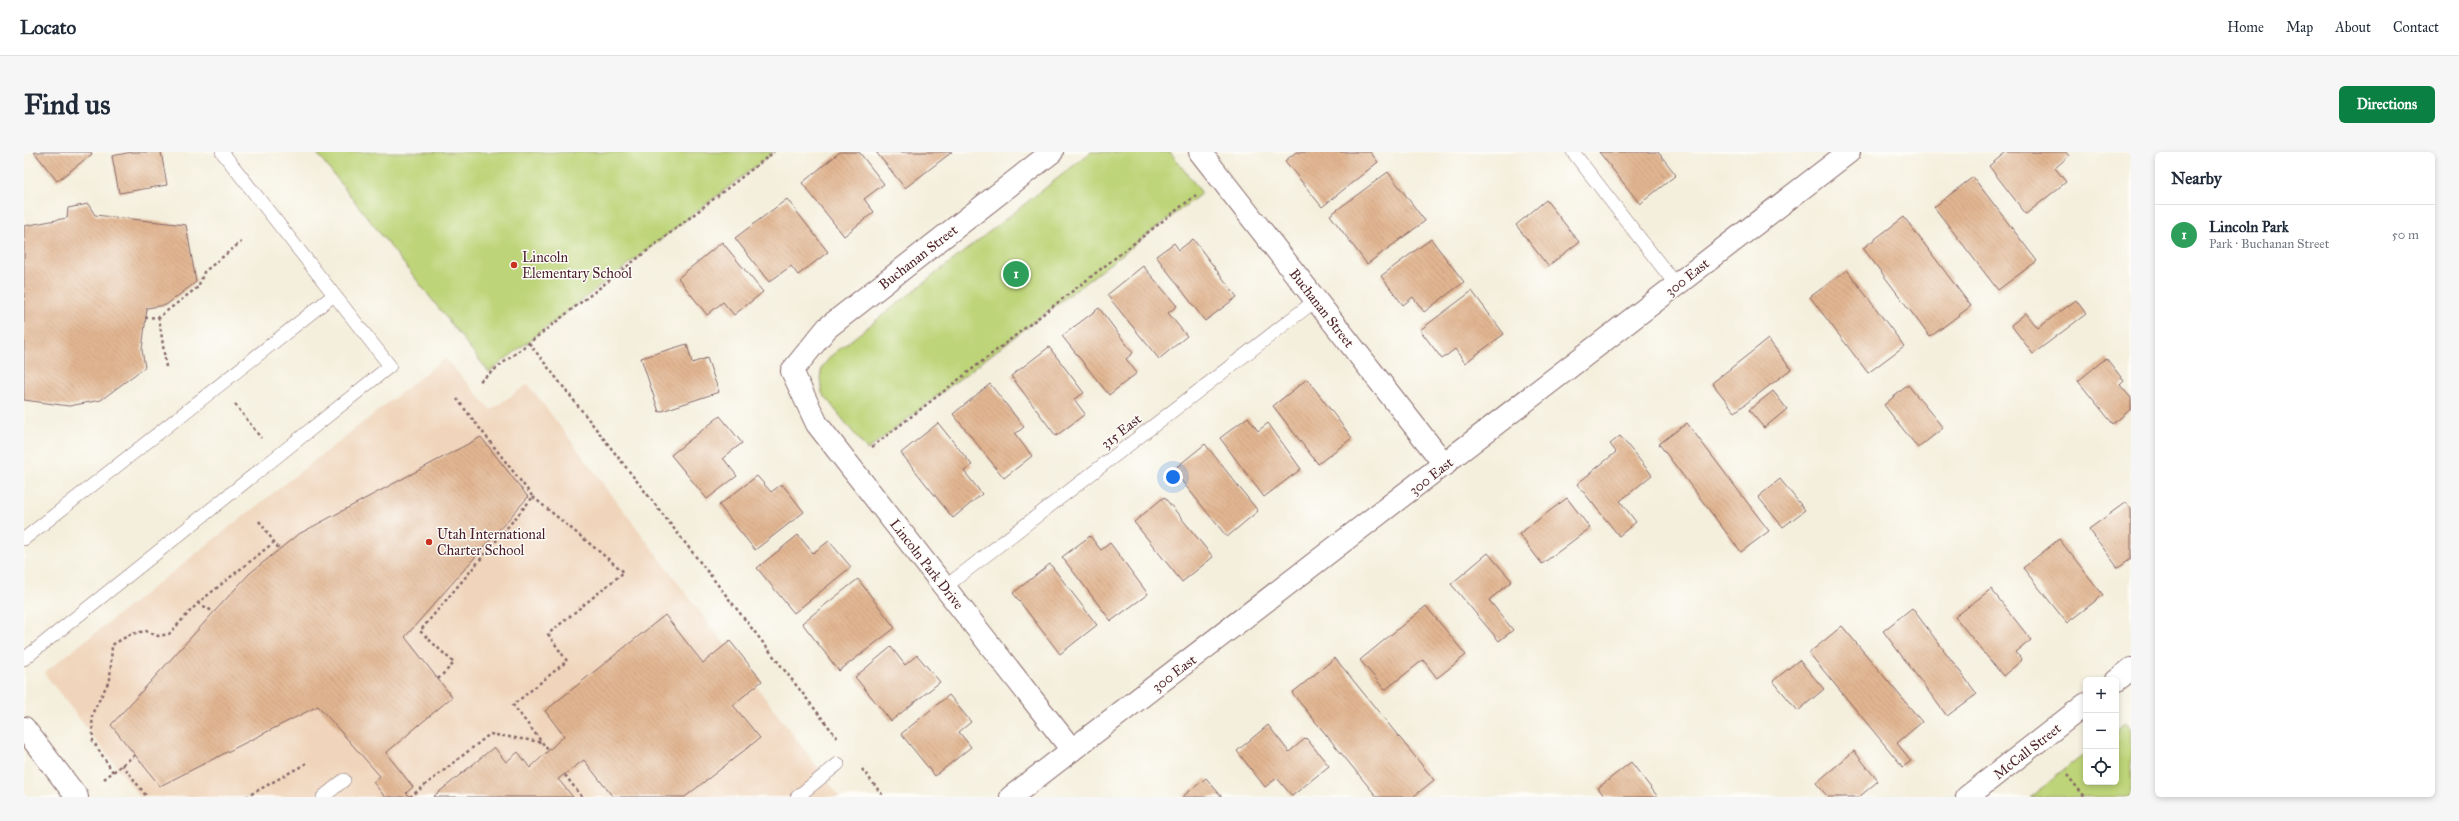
<!DOCTYPE html>
<meta charset="utf-8">
<style>
:root{--surface:#fff;--page:#f6f6f7;--text:#1f2937;--muted:#747a83;--line:#e0e1e3;--accent:#0b8043}
body{margin:0;font-family:"IM FELL Great Primer",serif;background:var(--page);color:var(--text)}
.controls{position:absolute;right:12px;bottom:12px;display:grid;overflow:hidden;border-radius:6px;box-shadow:0 2px 6px #0003}
.controls button{width:36px;height:36px;display:grid;place-items:center;padding:0;border:0;border-bottom:1px solid var(--line);background:var(--surface);color:var(--text);font:20px sans-serif}
.you{position:absolute;left:1149px;top:325px;width:14px;height:14px;margin:-10px;border:3px solid #fff;border-radius:50%;background:#1a73e8;box-shadow:0 0 0 6px #1a73e833}
.badge{display:grid;place-items:center;width:26px;height:26px;border-radius:50%;background:var(--accent);color:#fff;font-size:13px;font-weight:700}
.pin{position:absolute;translate:-50% -50%;border:2px solid #fff;box-shadow:0 1px 4px #0006}
.list{margin:0;padding:0;list-style:none}
h2{display:flex;justify-content:space-between;align-items:center;height:52px;margin:0;padding:0 16px;font-size:17px}
h2 small{font-size:13px;font-weight:400;color:var(--muted)}
.list li{display:grid;grid-template-columns:26px 1fr auto;gap:12px;align-items:center;box-sizing:border-box;height:60px;padding:0 16px;border-top:1px solid var(--line)}
.list b{display:block;font-size:15px;white-space:nowrap}
.list p{margin:0;font-size:13px;white-space:nowrap;color:var(--muted)}
.list em{font-size:13px;font-style:normal;color:var(--muted)}
.icon{flex:none;width:22px;height:22px;fill:none;stroke:currentColor;stroke-width:2;stroke-linecap:round;stroke-linejoin:round}
.map{position:relative;flex:none;width:2107px;height:645px;overflow:hidden;border-radius:6px}
header{display:flex;align-items:center;gap:24px;box-sizing:border-box;height:56px;padding:0 20px;background:var(--surface);border-bottom:1px solid var(--line)}
header strong{font-size:19px}
nav{display:flex;gap:22px;margin-inline-start:auto;font-size:14px}
.intro{display:flex;align-items:center;justify-content:space-between;box-sizing:border-box;height:96px;padding:0 24px}
h1{margin:0;font-size:28px}
.button{padding:10px 18px;border-radius:6px;background:var(--accent);color:#fff;font-size:14px;font-weight:700}
main{display:flex;gap:24px;padding:0 24px}
aside{flex:1;background:var(--surface);border-radius:6px;box-shadow:0 2px 6px #0003}
.map>svg:first-child{display:block}
.built{fill:#f0d5bc}
.green{fill:#bdd478;stroke:#847a52}
.building{fill:url(#building-back-hatch)}
.lines{fill:none;stroke-linecap:round;stroke-linejoin:round}
.service-casing{stroke:#866869;stroke-width:14}
.minor-casing{stroke:#866869;stroke-width:24}
.tertiary-casing{stroke:#866869;stroke-width:24}
.path{stroke:#866869;stroke-width:2.5;stroke-dasharray:3 3;stroke-linecap:butt}
.service{stroke:#fff;stroke-width:13}
.minor{stroke:#fff;stroke-width:22}
.tertiary{stroke:#fff;stroke-width:22}
.poi-dot{fill:#c8321e;stroke:#fdfcf7;stroke-width:1.5}
.labels{text-anchor:middle;stroke-width:3;stroke-linejoin:round;paint-order:stroke}
.poi-label{font-size:14px;fill:#4a1f2b;stroke:#fdfcf7;text-anchor:start}
.street-label{font-size:14px;fill:#4a1f2b;stroke:#fdfcf7}
</style>
<header>
<strong>Locato</strong>
<nav><a>Home</a><a>Map</a><a>About</a><a>Contact</a></nav>
</header>
<div class="intro"><h1>Find us</h1><a class="button">Directions</a></div>
<main>
<div class="map">
<svg width="2107" height="645" viewBox="0 0 2107 645">
<defs>
<pattern id="building-back-hatch" width="6" height="6" patternUnits="userSpaceOnUse"><rect width="6" height="6" fill="#e1b591"/><path d="M-1 5l2 2M0 0l6 6M5-1l2 2" fill="none" stroke="#c39b7d"/></pattern>
</defs>
<rect width="100%" height="100%" fill="#fdfcf7"/>
<filter id="ink" filterUnits="userSpaceOnUse"><feTurbulence type="fractalNoise" baseFrequency=".025" numOctaves="2"/><feDisplacementMap in="SourceGraphic" scale="8" xChannelSelector="R" yChannelSelector="G"/><feConvolveMatrix kernelMatrix="1 2 1 2 8 2 1 2 1" color-interpolation-filters="sRGB"/></filter>
<filter id="wash" filterUnits="userSpaceOnUse"><feTurbulence type="fractalNoise" baseFrequency=".012" numOctaves="4" result="noise"/><feDisplacementMap in="SourceGraphic" scale="16" xChannelSelector="R" yChannelSelector="G"/><feGaussianBlur stdDeviation="0.9" result="paint"/><feColorMatrix in="noise" values="0 0 0 0 0 0 0 0 0 0 0 0 0 0 0 0 0 1.4 0 .05"/><feComposite in="paint" operator="in"/></filter>
<g filter="url(#wash)">
<rect width="100%" height="100%" fill="#f4efdd"/>
<path class="built" d="M421 206 467 258 504 232 816 645H116L20 521Z"/>
<path class="green" d="M292 0H750L465 220Z
M1067 0H1146L1178 41 843 298 798 241 796 226 798 215 808 203Z
M2102 570 2107 577V645H2006L2062 601V630H2092V578Z"/>
<g id="blocks">
<path class="building" d="M10 0H67L68 2 33 29Z
M108 0H137L143 33 95 41 88 4Z
M816 0H835L860 32 840 47 850 60 820 84 778 31Z
M852 0H928L881 36Z
M1272 0H1346L1354 10 1298 55 1261 9Z
M1575 0H1634L1652 23 1616 52Z
M1982 0H2042L2045 4 2031 16 2042 30 2002 62 1965 14Z
M1364 20 1401 69 1343 112 1306 63Z
M1949 25 2013 109 1974 138 1910 55Z
M763 47 804 100 774 123 767 114 745 130 711 86Z
M1522 48 1555 90 1524 114 1492 73Z
M64 52 71 63 162 73 172 130 142 153 123 156 118 198 121 215 77 248 45 254 0 248V74L43 66 44 56Z
M1880 65 1947 154 1906 185 1839 96Z
M1169 87 1213 145 1181 169 1132 104 1150 91 1155 98Z
M1407 87 1440 130 1400 160 1389 145 1379 153 1357 124Z
M698 90 739 140 710 163 699 150 683 163 654 126Z
M1119 114 1153 154 1144 161 1163 184 1135 207 1083 143Z
M1823 118 1880 194 1844 221 1786 145Z
M1448 139 1480 182 1441 211 1431 197 1418 207 1396 178Z
M2052 148 2062 162 2009 202 1987 173 2002 161 2014 176Z
M1075 156 1109 201 1102 207 1113 221 1085 243 1038 184Z
M1744 187 1767 217 1711 260 1688 231Z
M663 192 668 211 683 206 695 240 635 260 617 206Z
M1025 195 1060 241 1050 247 1061 262 1032 284 987 224Z
M2082 206 2100 229 2096 233 2107 246V257L2089 272 2054 229Z
M1283 227 1328 286 1294 312 1249 254Z
M966 232 1000 275 991 282 1008 304 980 326 929 262Z
M1884 233 1919 276 1894 296 1860 253Z
M1749 239 1763 257 1740 276 1725 258Z
M696 264 718 291 699 306 713 324 683 347 647 303Z
M1224 265 1234 279 1244 271 1277 317 1240 345 1196 286Z
M914 271 948 313 940 319 958 342 929 366 877 301Z
M1663 271 1745 379 1717 400 1635 292Z
M1596 284 1628 323 1596 349 1612 370 1595 384 1553 332 1592 300 1586 292Z
M457 285 504 345 381 485 428 545 362 601 389 635 382 641 386 645H361L349 630 356 624 294 554 136 634 87 573 190 460 225 422 273 383Z
M1181 292 1234 359 1203 385 1149 318Z
M733 324 747 340 758 332 780 360 731 398 695 353Z
M1756 327 1781 358 1759 375 1734 345Z
M1140 345 1189 405 1158 430 1110 370Z
M1543 346 1566 376 1518 412 1495 382Z
M2102 350 2107 357V407L2094 416 2065 377Z
M774 383 789 401 805 389 827 415 770 461 733 416Z
M1066 384 1077 398 1086 391 1124 442 1087 469 1038 405Z
M2035 387 2079 443 2043 471 1999 416Z
M1464 401 1488 429 1465 448 1489 478 1475 489 1427 432Z
M1026 412 1073 473 1036 502 989 441Z
M834 427 871 476 815 519 778 471Z
M1967 437 2007 488 1992 500 1998 508 1979 524 1931 465Z
M1402 454 1442 503 1413 526 1399 508 1361 538 1336 508Z
M1888 456 1953 542 1923 564 1859 479Z
M641 463 679 511 706 489 738 529 709 553 736 586 661 645H589L560 608 534 627 549 645H409L470 595 482 610 494 600 506 616 540 584 521 559Z
M1818 474 1898 570 1873 591 1887 609 1879 615 1785 501Z
M867 495 881 513 893 503 916 530 867 569 831 525Z
M1311 506 1410 628 1389 645H1353L1268 541Z
M1775 508 1800 537 1774 559 1749 529Z
M925 543 947 570 935 580 947 595 911 624 877 582Z
M1244 573 1265 600 1282 586 1305 614 1268 644 1253 626 1241 635 1213 599Z
M1830 599 1854 629 1835 645H1804L1792 631Z
M1607 610 1634 645H1581L1574 636Z
M1182 626 1198 645H1158Z"/>
</g>
</g>
<g filter="url(#ink)">
<use href="#blocks" fill-opacity="0" stroke="#866869" stroke-width="1"/>
<g class="lines">
<g class="service-casing">
<path id="service" d="M1549 0 1652 133
M0 387 310 143
M921 435 1292 148
M0 507 366 214 198 0
M299 645 320 628
M773 645 814 612"/>
</g>
<g class="minor-casing">
<path id="minor" d="M1028 0 803 176 768 219 793 272 1048 598
M1176 0 1421 313
M2092 529 2107 517
M0 576 53 645
M1943 645 2062 552"/>
</g>
<g class="tertiary-casing">
<path id="tertiary" d="M987 645 1825 0"/>
</g>
<path class="path" d="M121 166 135 165
M505 191 815 588
M142 215 135 165 174 135 180 120 217 90
M456 229 750 0
M211 252 237 286
M848 295 1172 43
M509 345 600 420 524 482 543 509 489 553 524 598
M235 369 255 397
M174 451 190 460
M414 527 430 511 396 479 509 345 433 247
M98 612 123 645
M838 617 860 645
M89 620 69 589 68 562 86 527 88 493 107 482 122 479 134 484 145 482 174 451 249 391
M541 623 558 645
M2043 623 2061 645
M80 627 111 603
M222 645 283 611
M386 645 466 582 517 590"/>
<use href="#service" class="service"/>
<use href="#minor" class="minor"/>
<use href="#tertiary" class="tertiary"/>
</g>
</g>
<g class="poi-dot">
<circle cx="490" cy="113" r="4"/>
<circle cx="405" cy="390" r="4"/>
</g>
<g class="labels">
<g class="poi-label">
<text x="498" y="110">Lincoln<tspan x="498" dy="16">Elementary School</tspan></text>
<text x="413" y="387">Utah International<tspan x="413" dy="16">Charter School</tspan></text>
</g>
<g class="street-label">
<text transform="translate(894 105) rotate(-38)" y="5">Buchanan Street</text>
<text transform="translate(1663 125) rotate(-38)" y="5">300 East</text>
<text transform="translate(1298 156) rotate(52)" y="5">Buchanan Street</text>
<text transform="translate(1097 279) rotate(-38)" y="5">315 East</text>
<text transform="translate(1407 324) rotate(-38)" y="5">300 East</text>
<text transform="translate(903 412) rotate(52)" y="5">Lincoln Park Drive</text>
<text transform="translate(1150 521) rotate(-37)" y="5">300 East</text>
<text transform="translate(2003 599) rotate(-38)" y="5">McCall Street</text>
</g>
</g>
</svg>
<div class="controls">
<button>+</button>
<button>−</button>
<button><svg class="icon" aria-label="locate" viewBox="0 0 24 24"><circle cx="12" cy="12" r="6"/><path d="M12 2v4M12 18v4M2 12h4M18 12h4"/></svg></button>
</div>
<div class="you"></div>
<div class="pin badge" style="left:992px;top:122px;background:#2e9e5b">1</div>
</div>
<aside>
<h2>Nearby<small></small></h2>
<ul class="list">
<li><span class="badge" style="background:#2e9e5b">1</span><div><b>Lincoln Park</b><p>Park · Buchanan Street</p></div><em>50 m</em></li>
</ul>
</aside>
</main>
